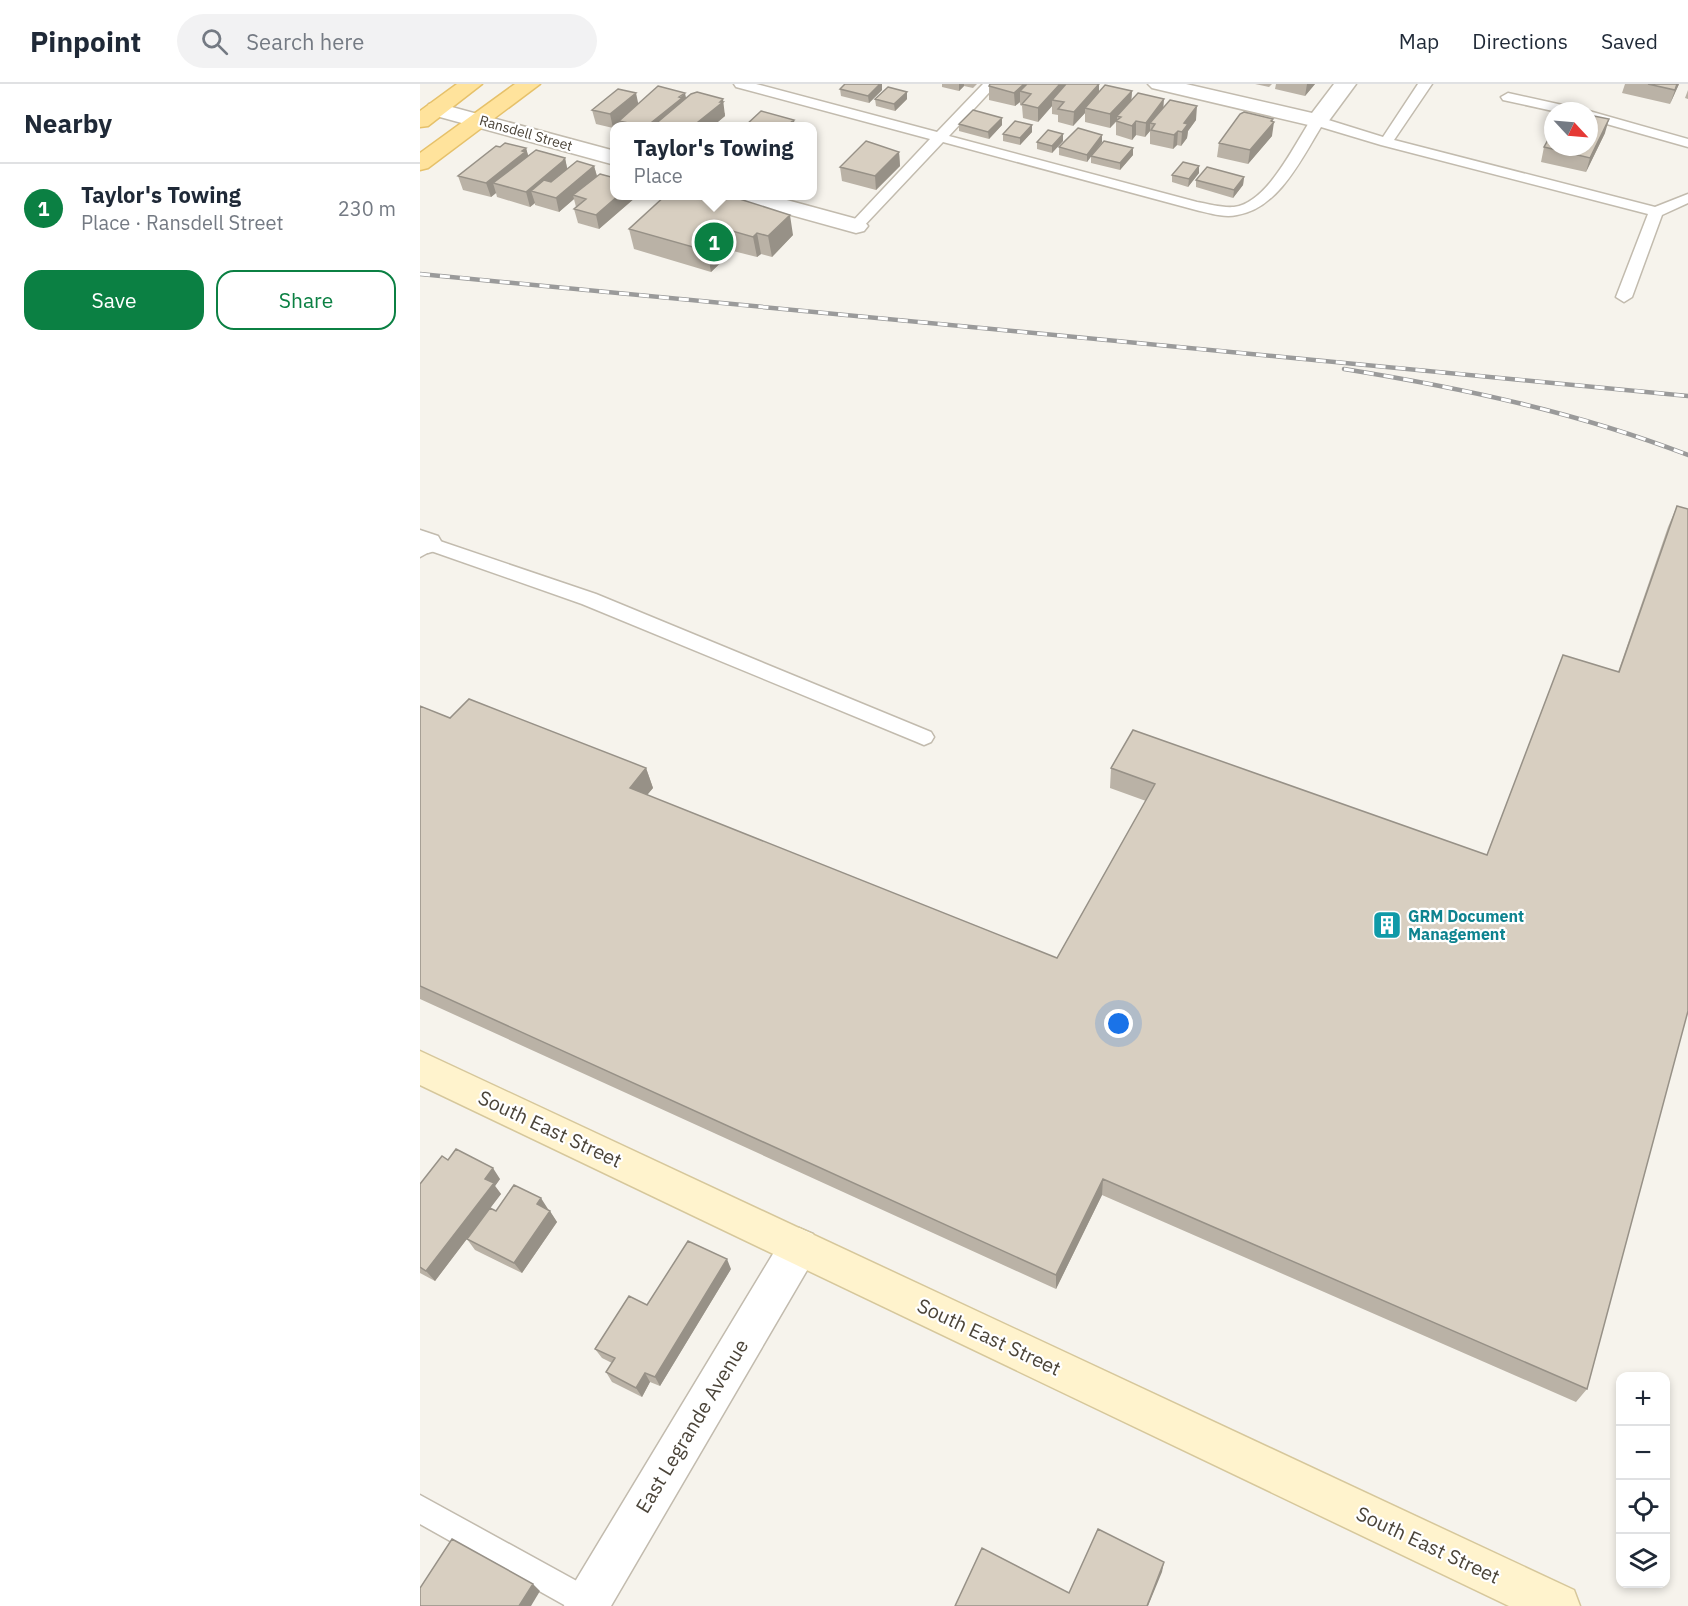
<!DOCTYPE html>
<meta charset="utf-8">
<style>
:root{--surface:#fff;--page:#f2f2f3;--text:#1f2937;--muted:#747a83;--line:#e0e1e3;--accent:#0b8043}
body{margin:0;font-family:"IBM Plex Sans",sans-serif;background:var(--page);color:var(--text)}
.controls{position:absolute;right:18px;bottom:18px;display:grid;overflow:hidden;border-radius:12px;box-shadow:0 3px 9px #0003}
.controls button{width:54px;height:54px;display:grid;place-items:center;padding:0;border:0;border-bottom:2px solid var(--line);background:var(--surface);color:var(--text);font:30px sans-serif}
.compass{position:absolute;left:1124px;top:18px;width:54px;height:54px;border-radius:50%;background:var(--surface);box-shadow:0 3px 9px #0003;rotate:116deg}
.you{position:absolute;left:699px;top:940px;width:21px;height:21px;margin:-15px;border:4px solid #fff;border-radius:50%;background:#1a73e8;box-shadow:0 0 0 9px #1a73e833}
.badge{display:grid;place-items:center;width:39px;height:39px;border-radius:50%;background:var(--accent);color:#fff;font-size:20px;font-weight:700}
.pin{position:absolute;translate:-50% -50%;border:3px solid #fff;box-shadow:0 2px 6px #0006}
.popup{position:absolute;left:190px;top:38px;width:207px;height:78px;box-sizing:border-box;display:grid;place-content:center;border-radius:12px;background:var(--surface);filter:drop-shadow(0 2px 4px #0005);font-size:20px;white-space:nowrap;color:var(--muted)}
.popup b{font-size:22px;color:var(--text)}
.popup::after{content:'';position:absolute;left:50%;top:100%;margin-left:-12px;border:12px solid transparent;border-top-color:var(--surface)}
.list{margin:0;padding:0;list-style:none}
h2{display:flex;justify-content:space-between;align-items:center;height:78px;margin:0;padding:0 24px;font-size:26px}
h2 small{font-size:20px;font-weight:400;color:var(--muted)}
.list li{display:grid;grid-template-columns:39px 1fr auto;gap:18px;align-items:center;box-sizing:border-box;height:90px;padding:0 24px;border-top:2px solid var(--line)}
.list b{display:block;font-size:22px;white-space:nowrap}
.list p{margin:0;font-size:20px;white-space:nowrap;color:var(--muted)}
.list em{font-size:20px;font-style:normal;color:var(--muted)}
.actions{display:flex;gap:12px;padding:18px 24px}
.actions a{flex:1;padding:14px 0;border:2px solid var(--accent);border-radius:18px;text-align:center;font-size:21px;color:var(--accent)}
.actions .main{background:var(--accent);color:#fff}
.icon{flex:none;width:33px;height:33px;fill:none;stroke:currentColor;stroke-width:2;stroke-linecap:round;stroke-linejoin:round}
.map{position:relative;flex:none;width:1268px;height:1522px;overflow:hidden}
header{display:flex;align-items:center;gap:36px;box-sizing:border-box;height:84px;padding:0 30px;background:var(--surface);border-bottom:2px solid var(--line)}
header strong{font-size:28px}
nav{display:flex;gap:33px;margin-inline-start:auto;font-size:21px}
.search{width:420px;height:54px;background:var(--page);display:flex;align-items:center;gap:15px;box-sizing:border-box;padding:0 21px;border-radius:33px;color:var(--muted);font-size:22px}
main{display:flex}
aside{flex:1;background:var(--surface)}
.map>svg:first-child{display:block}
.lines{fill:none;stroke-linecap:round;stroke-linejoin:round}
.lane-casing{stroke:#c2bbae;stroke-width:3}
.street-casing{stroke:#c2bbae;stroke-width:3}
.secondary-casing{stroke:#d6c79b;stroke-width:3}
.primary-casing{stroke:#e6c16a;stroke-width:3}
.lane{fill:#fff;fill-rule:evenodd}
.street{fill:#fff;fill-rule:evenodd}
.secondary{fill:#fff3cd;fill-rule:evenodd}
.primary{fill:#ffe39c;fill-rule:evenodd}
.rail-casing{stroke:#9a9a9a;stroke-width:4.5}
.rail{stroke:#fff;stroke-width:3;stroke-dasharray:10;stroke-linecap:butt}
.wall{fill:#bab2a6}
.shaded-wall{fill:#979187}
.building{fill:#d8cfc1;stroke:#979187;stroke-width:1.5}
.labels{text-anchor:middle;stroke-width:4.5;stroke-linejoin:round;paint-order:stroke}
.far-street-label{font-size:14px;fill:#4b4439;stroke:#fff}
.culture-label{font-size:16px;font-weight:bold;fill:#0d838f;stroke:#fff;text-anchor:start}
.near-street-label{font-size:20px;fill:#4b4439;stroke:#fff}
</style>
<header>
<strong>Pinpoint</strong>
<div class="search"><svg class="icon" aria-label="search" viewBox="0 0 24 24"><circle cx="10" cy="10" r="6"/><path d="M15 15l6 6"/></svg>Search here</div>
<nav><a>Map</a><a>Directions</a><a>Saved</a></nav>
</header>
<main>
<aside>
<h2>Nearby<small></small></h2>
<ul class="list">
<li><span class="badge">1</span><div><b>Taylor's Towing</b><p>Place · Ransdell Street</p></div><em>230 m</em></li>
</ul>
<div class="actions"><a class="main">Save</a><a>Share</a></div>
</aside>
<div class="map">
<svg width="1268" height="1522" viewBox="0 0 1268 1522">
<rect width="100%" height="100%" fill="#f6f3ec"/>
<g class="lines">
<g class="lane-casing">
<path id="lane" d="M314 0H336L517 48 563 0H577L529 52 777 118C789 120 802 124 814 123 848 119 875 59 892 34H902L963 53 998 0H1012L974 56 1235 123 1268 110V119L1242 131 1212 213 1204 218 1196 213 1228 130 961 61 901 43C882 74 858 125 817 131 804 134 789 129 776 126L523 58 441 145H431L429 142 431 139 510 55 316 3Z
M1088 9 1156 24 1158 27H1133L1083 16 1081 13Z
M1169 27 1268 55V63L1169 35Z
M8 453 176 510 511 648 514 653 511 658 504 661 497 658 162 520 11 467 0 473V456Z
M0 1411 184 1512 188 1522H146L0 1440Z"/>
</g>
<g class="street-casing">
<path id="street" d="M728 0H766L892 29 914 0H936L905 42 897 43 732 4Z
M17 19 195 67V81L9 30 6 25 9 20Z
M317 112H352L444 137 448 142 444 147 436 149 320 117Z
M0 446 18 452 22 459 18 466 8 469 0 466Z
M379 1144 393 1150 399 1163 393 1176 191 1522H144L150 1506 365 1150Z"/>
</g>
<g class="secondary-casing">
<path id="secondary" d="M0 967 1154 1506 1160 1522H1089L0 1001Z"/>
</g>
<g class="primary-casing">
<path id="primary" d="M37 0H62L8 42 0 43V27Z
M95 0H120L8 84 0 86V69Z"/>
</g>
<use href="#lane" class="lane"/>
<use href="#street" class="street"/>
<use href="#secondary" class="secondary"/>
<use href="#primary" class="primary"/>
<g class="rail-casing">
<path id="rail" d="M0 190 1268 312
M924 285C1042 304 1156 328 1268 371"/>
</g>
<use href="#rail" class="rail"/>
</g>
<path class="wall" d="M425 0H462V6L449 19 421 12 420 5Z
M522 0H557L553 4 544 2 539 7 522 3Z
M679 0V8L712 7 711 16 744 24 776 36 768 47 767 54 761 62 757 61 753 65 730 60V47L725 53 716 51 712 56 696 51V38L690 44 665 38V29L653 42 638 38V31L632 30V22L618 38 603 34 602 22 600 21V18L595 22 569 16V2Z
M835 0H852L849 3Z
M856 0H895L885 12 855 5Z
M1205 0H1259L1250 20 1202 9Z
M1268 6V15L1265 14Z
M487 8V15L475 27 456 22 455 15Z
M266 14 305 29V32L293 42H201L200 39 193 44 176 40 172 26Z
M582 34V41L569 55 539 47V40Z
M852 37V52L828 80 797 73 799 59Z
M612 41V48L600 61 583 57V50Z
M1185 49 1166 88 1121 78 1124 63Z
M643 57 632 69 617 65V58Z
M682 58 676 66 713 71 700 86 671 79V72L667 78 639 71V63Z
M80 63 106 64 108 72 145 74 147 85 174 82 177 92 195 111H216V113L179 145 158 139 154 125 156 123 154 115 139 128 115 121V119L110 123 77 113 76 109 71 113 43 106 38 92Z
M479 68 480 82 456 106 422 97 420 83Z
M779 89 768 103 752 98V91Z
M824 93 823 101 813 114 776 103V96Z
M246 111 373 151 352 173 341 170 337 173 313 167 291 188 214 165 209 145Z
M1257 422 1167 1305 1156 1318 682 1111 636 1205 0 915V622L30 634 226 684 233 704 227 711 637 874 726 717 690 704 691 684 1067 771 1198 588 1248 443Z
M28 1076 80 1095 75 1102 81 1110 70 1124 76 1127 128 1125 137 1138 102 1189 55 1166 47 1155 59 1139 15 1197 0 1189V1100Z
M311 1185 240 1302 230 1298 222 1313 192 1298 186 1288 192 1279 182 1274 175 1265 227 1221Z"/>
<path class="shaded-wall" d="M460 0H462V6L449 19 448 12Z
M539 0H544V2L539 7Z
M604 0H617L600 7V18L595 22 594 9Z
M640 0H648L632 16V22L618 38V24Z
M679 0V14L665 24V29L653 42 654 28Z
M887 0H895L885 12Z
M1257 0H1259L1250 20 1255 6Z
M712 7 711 21 697 32V36L690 44V30Z
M487 8V15L475 27 474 20Z
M216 9 219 23 199 37 200 39 193 44 190 30Z
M265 9 268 23 247 42H227Z
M303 15 305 32 293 42H273Z
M744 15 743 29 730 39V47L725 53 726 39Z
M777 22 776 36 768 47 767 54 761 62 762 48 764 39Z
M582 34V41L569 55 568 48Z
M853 35 852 40 854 38 852 52 828 80 830 66Z
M1189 35 1185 49 1166 88 1170 74Z
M374 36 375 42H366Z
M716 37V51L712 56V42Z
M612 41V48L600 61V54Z
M758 47 757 61 753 65 754 51Z
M643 50V57L632 69V62Z
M682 51V58L667 78V71Z
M106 64 110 78 73 99 76 109 71 113 66 99Z
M713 64V71L700 86V79Z
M479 68 480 82 456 106 455 92Z
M145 74 148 88 147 91 111 107 115 119 110 123 106 108Z
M174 82 178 96 153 111 154 115 139 128 136 114Z
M779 82V89L768 103 769 95Z
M824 93 823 101 813 114 814 106Z
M199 111H216V113L179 145 176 131Z
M370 131 373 151 352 173 348 152Z
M309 146 313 167 291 188 287 167Z
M337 149 341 170 337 173 333 153Z
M226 684 233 704 216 724 210 704Z
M73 1084 80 1095 75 1102 81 1110 15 1197 6 1187 65 1095Z
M683 1095 682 1111 636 1205V1191Z
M121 1114 128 1125 124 1131 117 1120Z
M130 1127 137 1138 102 1189 94 1179Z
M307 1175 311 1185 240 1302 235 1293Z
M225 1289 230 1298 222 1313 216 1304Z
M744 1478 742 1488 728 1522H727Z
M113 1500 120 1507 111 1522H99Z"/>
<path class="building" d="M425 0H460L448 12 420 5Z
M570 0H604L594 9 569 2Z
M607 0H640L618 24 602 20 611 10 600 7Z
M646 0H679L654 28 638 25 644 18 632 16Z
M1228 0H1257L1255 6Z
M685 1 712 7 690 30 665 24Z
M238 2 265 9 259 13 262 14 227 42H222L199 37Z
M468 3 487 8 474 20 455 15Z
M198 5 216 9 190 30 172 26Z
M277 8 303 15 300 18H303L273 42H233L271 10Z
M718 9 744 15 726 39 716 37 712 42 696 37 701 33 697 32Z
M750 16 777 22 764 39 768 40 762 48 758 47 754 51 731 46 735 40 730 39Z
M553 26 582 34 568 48 539 40Z
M341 27 374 36 366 42H325Z
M824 28 853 35 851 37 854 38 830 66 799 59 820 30Z
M1169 31 1189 35 1170 74 1124 63 1133 47V63H1169Z
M595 37 612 41 600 54 583 50Z
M658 44 682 51 667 71 639 63Z
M628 46 643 50 632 62 617 58Z
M446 57 479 68 455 92 420 83Z
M684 57 713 64 700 79 671 72Z
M85 59 106 64 102 67 105 68 66 99 38 92 76 62 80 63Z
M116 66 145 74 143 77 106 108 73 99Z
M157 77 174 82 136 114 111 107 124 96 131 98Z
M763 78 779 82 769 95 752 91Z
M787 83 824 93 814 106 776 96Z
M180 90 195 94V111H199L176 131 154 125 166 115 153 111Z
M246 111H307L370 131 348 152 337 149 333 153 309 146 287 167 209 145Z
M1257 422 1268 425V927L1167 1305 683 1095 636 1191 0 902V622L30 634 49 615 226 684 210 704 637 874 735 700 691 684 713 646 1067 771 1143 571 1199 588Z
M36 1065 73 1084 65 1095 74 1099 6 1187 0 1183V1100L22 1072 28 1076Z
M94 1101 121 1114 117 1120 130 1127 94 1179 47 1155 70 1124 76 1127Z
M268 1157 307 1175 235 1293 225 1289 216 1304 186 1288 195 1274 175 1265 209 1212 227 1221Z
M678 1445 744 1478 727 1522H535L562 1464 649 1509Z
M32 1455 113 1500 99 1522H0V1504Z"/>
<defs>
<g id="building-square" transform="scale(1.5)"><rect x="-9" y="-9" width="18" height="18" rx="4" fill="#0f9aa8" stroke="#fff"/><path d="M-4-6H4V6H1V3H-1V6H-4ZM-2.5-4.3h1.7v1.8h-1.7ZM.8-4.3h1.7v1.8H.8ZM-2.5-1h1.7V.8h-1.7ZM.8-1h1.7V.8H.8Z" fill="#fff"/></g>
</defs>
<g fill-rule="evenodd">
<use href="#building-square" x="967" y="841"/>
</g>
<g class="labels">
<g class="far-street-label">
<text transform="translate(106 49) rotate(16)" y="5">Ransdell Street</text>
</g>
<g class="culture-label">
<text x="988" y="838">GRM Document<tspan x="988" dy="18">Management</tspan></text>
</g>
<g class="near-street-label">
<text transform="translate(130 1045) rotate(25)" y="7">South East Street</text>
<text transform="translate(569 1253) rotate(25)" y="7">South East Street</text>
<text transform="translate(272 1342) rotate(-59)" y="7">East Legrande Avenue</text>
<text transform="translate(1008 1461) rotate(25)" y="7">South East Street</text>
</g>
</g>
</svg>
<div class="controls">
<button>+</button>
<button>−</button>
<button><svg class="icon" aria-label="locate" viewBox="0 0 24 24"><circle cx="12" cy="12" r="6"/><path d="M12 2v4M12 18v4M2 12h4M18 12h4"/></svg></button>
<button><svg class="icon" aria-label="layers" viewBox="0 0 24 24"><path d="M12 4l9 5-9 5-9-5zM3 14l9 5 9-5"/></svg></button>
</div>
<svg class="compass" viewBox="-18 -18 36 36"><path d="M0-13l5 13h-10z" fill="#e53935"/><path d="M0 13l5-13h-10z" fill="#747a83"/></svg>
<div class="you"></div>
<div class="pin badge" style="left:294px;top:158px">1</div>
<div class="popup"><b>Taylor's Towing</b>Place</div>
</div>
</main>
